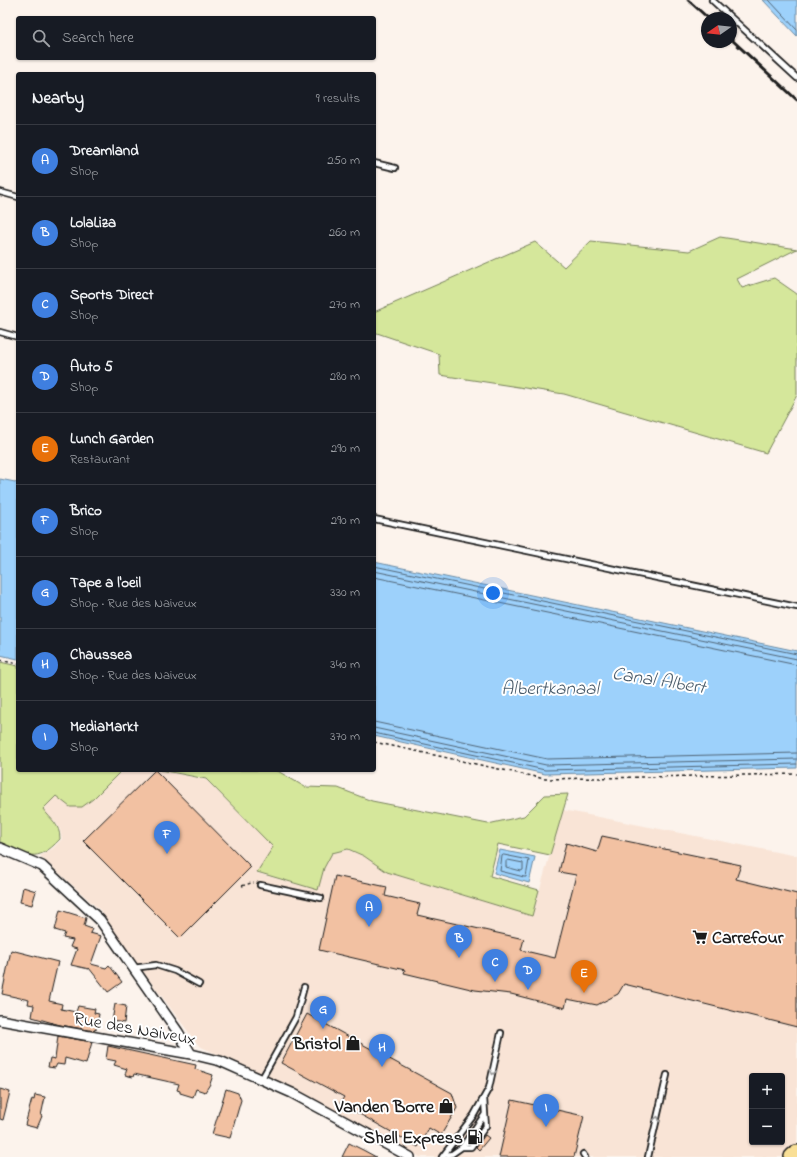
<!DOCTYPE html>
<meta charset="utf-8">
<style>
:root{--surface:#171b24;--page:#242831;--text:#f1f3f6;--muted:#9ea1a6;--line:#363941;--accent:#919294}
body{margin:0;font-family:"Indie Flower",sans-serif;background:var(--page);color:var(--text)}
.controls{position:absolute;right:12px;bottom:12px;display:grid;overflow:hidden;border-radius:4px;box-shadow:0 1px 3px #0004}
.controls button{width:36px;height:36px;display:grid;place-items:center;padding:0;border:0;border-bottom:1px solid var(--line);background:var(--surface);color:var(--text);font:20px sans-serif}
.compass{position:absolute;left:701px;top:12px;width:36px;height:36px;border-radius:50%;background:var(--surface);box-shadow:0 1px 3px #0004;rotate:256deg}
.you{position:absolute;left:493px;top:593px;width:14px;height:14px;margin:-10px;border:3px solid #fff;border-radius:50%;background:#1a73e8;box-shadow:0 0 0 6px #1a73e833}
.badge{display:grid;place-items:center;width:26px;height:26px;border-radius:50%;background:var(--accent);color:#fff;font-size:13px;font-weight:700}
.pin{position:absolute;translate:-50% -33px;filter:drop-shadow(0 1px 2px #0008)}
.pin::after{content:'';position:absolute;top:21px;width:14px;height:12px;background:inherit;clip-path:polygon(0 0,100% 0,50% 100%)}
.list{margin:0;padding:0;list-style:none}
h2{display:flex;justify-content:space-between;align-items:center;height:52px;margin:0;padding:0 16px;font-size:17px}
h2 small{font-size:13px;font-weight:400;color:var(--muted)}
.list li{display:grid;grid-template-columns:26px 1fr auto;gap:12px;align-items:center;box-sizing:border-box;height:72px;padding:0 16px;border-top:1px solid var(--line)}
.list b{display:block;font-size:15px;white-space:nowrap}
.list p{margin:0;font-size:13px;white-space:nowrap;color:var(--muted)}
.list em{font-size:13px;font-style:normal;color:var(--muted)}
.icon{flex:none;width:22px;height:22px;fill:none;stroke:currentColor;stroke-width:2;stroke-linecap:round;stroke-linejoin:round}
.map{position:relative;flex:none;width:797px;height:1157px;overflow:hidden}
.search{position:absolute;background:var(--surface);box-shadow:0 1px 3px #0004;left:16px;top:16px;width:360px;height:44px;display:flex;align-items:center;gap:10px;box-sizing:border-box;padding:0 14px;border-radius:4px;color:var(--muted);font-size:15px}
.panel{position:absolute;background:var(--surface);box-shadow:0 1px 3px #0004;left:16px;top:72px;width:360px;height:700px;border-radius:4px}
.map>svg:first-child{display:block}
.built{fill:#f9e4d6;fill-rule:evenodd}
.green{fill:#d5e79b;stroke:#78825c}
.water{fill:#9dd1fb;stroke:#6989a2}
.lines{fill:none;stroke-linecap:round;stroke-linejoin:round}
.shore{stroke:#506475;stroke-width:1}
.building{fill:#f2c1a2;stroke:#1c1c1c}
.lane-casing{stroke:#1c1c1c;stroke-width:8}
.street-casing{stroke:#1c1c1c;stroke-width:12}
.highway-casing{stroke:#1c1c1c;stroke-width:20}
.path{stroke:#1c1c1c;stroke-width:1.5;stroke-dasharray:3 3;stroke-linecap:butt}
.lane{stroke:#fff;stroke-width:4.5}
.street{stroke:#fff;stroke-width:9}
.highway{stroke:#f9df96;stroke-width:17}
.rail{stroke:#1c1c1c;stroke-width:3}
.oneway{stroke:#999}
.labels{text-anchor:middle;stroke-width:4;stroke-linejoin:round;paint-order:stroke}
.poi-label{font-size:18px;font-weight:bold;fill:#1c1c1c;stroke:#fff;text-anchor:end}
.street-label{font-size:18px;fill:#1c1c1c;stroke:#fff}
.water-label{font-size:19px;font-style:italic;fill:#495b6a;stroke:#fff}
</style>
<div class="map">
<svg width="797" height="1157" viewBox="0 0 797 1157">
<rect width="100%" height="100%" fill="#fcf3ec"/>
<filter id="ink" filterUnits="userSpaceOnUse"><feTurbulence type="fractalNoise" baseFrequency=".025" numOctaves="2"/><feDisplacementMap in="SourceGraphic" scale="8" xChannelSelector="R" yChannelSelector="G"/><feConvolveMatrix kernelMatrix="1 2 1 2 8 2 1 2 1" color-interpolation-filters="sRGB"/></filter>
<g filter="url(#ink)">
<path class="built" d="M123 770H160L206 780 273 847 257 873 318 890 324 868 332 853 348 850 364 856 387 872 532 916 563 810 797 856V1155L794 1157H420L277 1081 199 1046 132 957 100 910 40 856 52 849 62 839 60 830 56 823 43 810 56 796 70 807H82L93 799ZM752 1076H782V1142H752Z"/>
<path class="green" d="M720 237 797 249 737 279 742 288 774 278 797 294V395L766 453 564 394 440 375 439 354 374 332V312L535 242 564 267 591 241 689 251Z
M0 662 18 666V770H122L93 799 82 807H70L56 796 43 809C51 820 60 824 60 839 36 865 27 855 0 842Z
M161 770H276L305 787 338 788 372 801 488 824 524 816 545 795 568 794 550 855 498 844 490 876 539 890 532 916 387 872 364 856 348 849 332 853 324 868 318 890 257 872 273 847 206 779Z"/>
<path class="water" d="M763 0H797V36Z
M0 479 15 482 18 485V659L0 655Z
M374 562 797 651V768L545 774 374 736Z
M500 850 535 857 529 883 494 873Z"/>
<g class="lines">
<path class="shore" d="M769 0 797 30
M374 566 797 654
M374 571 797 659
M374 577 797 665
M374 722 547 759 797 753
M374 728 546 765 797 759
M374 733 545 770 797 764
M504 855 529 860 526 877H524L500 871 502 856Z
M508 860 523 863V870L521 871 506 867V862Z"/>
</g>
<path class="building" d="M155 770 251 867 180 938 83 841Z
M602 836 741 865 736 879 797 894V1027L624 984 618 994 597 1005 567 999 565 1008 511 994 475 990 404 973 405 970 319 950 335 876 387 887 385 896 420 904 417 915 524 939 521 950 555 958 576 875 559 872 566 843 597 852Z
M23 887 36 891 32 905 20 902Z
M60 910 86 918 84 926 92 929 90 933 101 936 91 964 106 968 109 965 122 982 111 990 108 992 89 968V969L71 965 77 949 70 947 73 940 63 938 65 933 55 930Z
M11 950 58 962 49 1001 62 1004 61 1009 76 1012 78 1006 95 1009 94 1013 99 1014 96 1030 95 1029 94 1031 60 1025 32 1017 34 1005 28 1004 29 1000 2 994Z
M115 1004 126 1006 124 1023 112 1021Z
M307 1014 452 1093 457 1108 441 1135 429 1128 418 1147 340 1103 344 1097 281 1063Z
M58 1036 92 1042 86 1064 65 1058 64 1065 57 1064 55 1068 48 1067 50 1058 55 1059Z
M108 1046 196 1065 195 1069 213 1075 210 1084 205 1092 196 1089 193 1097 180 1093V1091L177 1090 179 1084 134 1074 133 1077 125 1075 127 1069 114 1065 116 1061 106 1059Z
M0 1089 10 1092 3 1120 0 1119Z
M226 1089 238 1093 241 1100 230 1138 212 1134Z
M35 1095 45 1097 41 1116H42L37 1128 25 1125 32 1099 34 1100Z
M512 1100 584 1116 574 1157H499Z
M485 1135 489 1138 479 1150 476 1147Z
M349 1143 363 1150 376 1157H342Z"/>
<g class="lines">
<g class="lane-casing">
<path id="lane" d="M712 0 797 78
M374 163 395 168
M0 192 18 197
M0 332 18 337
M374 519 797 607
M260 885 321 898
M133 968 156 965 175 971 199 984
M261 1080 296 1017 304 987
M462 1147H471L486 1126 485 1114
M583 1154 585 1157
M443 1156 452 1154 462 1147 485 1114 484 1098
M442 1157 474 1115 489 1088 501 1033
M648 1157 667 1075"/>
</g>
<g class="street-casing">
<path id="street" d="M0 848 42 866 100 920 178 1032 191 1054
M0 1020 191 1054 220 1061 292 1093 410 1157"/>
</g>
<g class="highway-casing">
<path id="highway" d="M793 1157 797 1154"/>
</g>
<path class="path" d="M0 660 18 664
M374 742 545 779 797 774
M242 886 251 883H254"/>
<use href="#lane" class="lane"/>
<use href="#street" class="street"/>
<use href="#highway" class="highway"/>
<path class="rail" d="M688 0 708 18
M731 39 797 100"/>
</g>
<defs><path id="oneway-chevron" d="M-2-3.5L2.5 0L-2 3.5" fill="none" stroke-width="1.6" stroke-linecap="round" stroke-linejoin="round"/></defs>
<g class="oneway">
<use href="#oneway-chevron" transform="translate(493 1072) rotate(102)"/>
<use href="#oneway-chevron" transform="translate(657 1119) rotate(-77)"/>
</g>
</g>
<defs>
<g id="supermarket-bare" transform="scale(1.2)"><path d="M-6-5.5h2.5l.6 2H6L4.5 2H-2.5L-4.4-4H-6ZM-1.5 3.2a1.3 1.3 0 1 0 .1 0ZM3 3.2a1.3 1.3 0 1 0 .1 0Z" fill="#1c1c1c" stroke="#fff" stroke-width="2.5" paint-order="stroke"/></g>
<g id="shop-bare" transform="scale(1.2)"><path d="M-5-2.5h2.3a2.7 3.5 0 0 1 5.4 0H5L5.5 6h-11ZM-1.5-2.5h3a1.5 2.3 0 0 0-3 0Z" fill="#1c1c1c" stroke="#fff" stroke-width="2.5" paint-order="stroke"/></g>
<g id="fuel-bare" transform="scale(1.2)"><path d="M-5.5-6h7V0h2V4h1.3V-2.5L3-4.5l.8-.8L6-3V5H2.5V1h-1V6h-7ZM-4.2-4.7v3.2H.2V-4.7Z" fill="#1c1c1c" stroke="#fff" stroke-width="2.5" paint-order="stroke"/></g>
</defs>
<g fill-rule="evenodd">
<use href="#supermarket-bare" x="700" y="937"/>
<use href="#shop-bare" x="353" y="1043"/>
<use href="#shop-bare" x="446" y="1106"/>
<use href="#fuel-bare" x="475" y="1137"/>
</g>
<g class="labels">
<g class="poi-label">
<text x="712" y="943" text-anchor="start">Carrefour</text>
<text x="341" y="1049">Bristol</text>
<text x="434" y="1112">Vanden Borre</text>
<text x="463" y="1143">Shell Express</text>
</g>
<g class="street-label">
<text transform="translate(135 1028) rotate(10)" y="6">Rue des Naiveux</text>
</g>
<g class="water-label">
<text transform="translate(659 679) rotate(9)" y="7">Canal Albert</text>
<text x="550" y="694">Albertkanaal</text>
</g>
</g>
</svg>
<div class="controls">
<button>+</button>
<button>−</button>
</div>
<svg class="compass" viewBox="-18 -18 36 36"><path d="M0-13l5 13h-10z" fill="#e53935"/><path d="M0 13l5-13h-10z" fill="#9ea1a6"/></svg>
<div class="you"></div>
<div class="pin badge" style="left:369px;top:927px;background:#3f7fe0">A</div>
<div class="pin badge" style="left:459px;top:958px;background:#3f7fe0">B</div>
<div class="pin badge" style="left:495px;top:982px;background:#3f7fe0">C</div>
<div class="pin badge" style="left:528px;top:990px;background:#3f7fe0">D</div>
<div class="pin badge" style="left:584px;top:993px;background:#e8710a">E</div>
<div class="pin badge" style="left:167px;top:854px;background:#3f7fe0">F</div>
<div class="pin badge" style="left:323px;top:1029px;background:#3f7fe0">G</div>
<div class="pin badge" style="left:382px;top:1067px;background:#3f7fe0">H</div>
<div class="pin badge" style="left:546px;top:1127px;background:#3f7fe0">I</div>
<div class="search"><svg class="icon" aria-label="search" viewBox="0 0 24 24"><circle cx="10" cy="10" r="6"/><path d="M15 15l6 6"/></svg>Search here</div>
<section class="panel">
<h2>Nearby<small>9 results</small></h2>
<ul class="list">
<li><span class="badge" style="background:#3f7fe0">A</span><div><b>Dreamland</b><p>Shop</p></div><em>250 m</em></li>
<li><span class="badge" style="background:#3f7fe0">B</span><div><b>LolaLiza</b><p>Shop</p></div><em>260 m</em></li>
<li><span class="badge" style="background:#3f7fe0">C</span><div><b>Sports Direct</b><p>Shop</p></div><em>270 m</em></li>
<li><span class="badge" style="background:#3f7fe0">D</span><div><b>Auto 5</b><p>Shop</p></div><em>280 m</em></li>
<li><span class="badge" style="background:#e8710a">E</span><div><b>Lunch Garden</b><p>Restaurant</p></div><em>290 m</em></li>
<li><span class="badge" style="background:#3f7fe0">F</span><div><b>Brico</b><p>Shop</p></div><em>290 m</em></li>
<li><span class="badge" style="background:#3f7fe0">G</span><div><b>Tape a l'oeil</b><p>Shop · Rue des Naiveux</p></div><em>330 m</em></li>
<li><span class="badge" style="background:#3f7fe0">H</span><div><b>Chaussea</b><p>Shop · Rue des Naiveux</p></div><em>340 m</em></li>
<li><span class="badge" style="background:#3f7fe0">I</span><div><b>MediaMarkt</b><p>Shop</p></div><em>370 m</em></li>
</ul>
</section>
</div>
